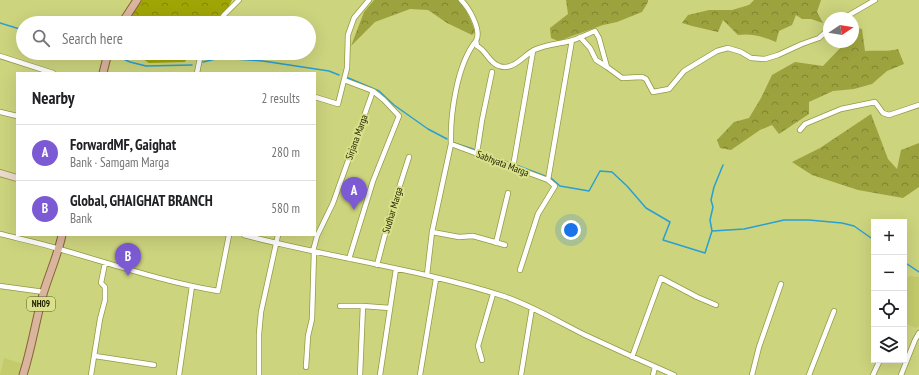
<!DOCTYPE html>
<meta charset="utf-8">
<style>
:root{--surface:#fff;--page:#f2f2f2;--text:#202124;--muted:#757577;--line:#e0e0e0;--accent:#7c5ad4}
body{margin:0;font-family:"PT Sans Narrow",sans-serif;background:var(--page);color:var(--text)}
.controls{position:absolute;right:12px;bottom:12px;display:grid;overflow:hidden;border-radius:0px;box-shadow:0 4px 16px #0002}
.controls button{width:36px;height:36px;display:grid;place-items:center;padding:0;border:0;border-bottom:1px solid var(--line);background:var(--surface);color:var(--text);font:20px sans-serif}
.compass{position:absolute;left:823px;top:12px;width:36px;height:36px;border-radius:50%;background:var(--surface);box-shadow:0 4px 16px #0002;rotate:78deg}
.you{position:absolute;left:571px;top:230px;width:14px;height:14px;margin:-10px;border:3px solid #fff;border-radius:50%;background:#1a73e8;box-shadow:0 0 0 6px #1a73e833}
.badge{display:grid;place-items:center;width:26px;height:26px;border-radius:50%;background:var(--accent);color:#fff;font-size:13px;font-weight:700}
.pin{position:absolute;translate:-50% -33px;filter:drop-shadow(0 1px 2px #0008)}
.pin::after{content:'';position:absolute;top:21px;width:14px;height:12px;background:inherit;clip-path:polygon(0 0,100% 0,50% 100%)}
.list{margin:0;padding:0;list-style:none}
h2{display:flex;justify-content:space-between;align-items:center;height:52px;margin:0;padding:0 16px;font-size:17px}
h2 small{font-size:13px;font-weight:400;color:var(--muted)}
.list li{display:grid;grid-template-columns:26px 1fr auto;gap:12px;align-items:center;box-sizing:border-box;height:56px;padding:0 16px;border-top:1px solid var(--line)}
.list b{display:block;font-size:15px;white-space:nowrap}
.list p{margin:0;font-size:13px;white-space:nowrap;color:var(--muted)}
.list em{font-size:13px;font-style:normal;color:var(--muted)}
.icon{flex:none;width:22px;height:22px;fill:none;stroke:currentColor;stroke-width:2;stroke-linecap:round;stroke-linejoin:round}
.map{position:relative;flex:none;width:919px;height:375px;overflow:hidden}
.search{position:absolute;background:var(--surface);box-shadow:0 4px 16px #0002;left:16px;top:16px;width:300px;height:44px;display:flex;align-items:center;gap:10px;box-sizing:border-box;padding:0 14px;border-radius:22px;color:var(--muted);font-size:15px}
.panel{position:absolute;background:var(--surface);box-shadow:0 4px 16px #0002;left:16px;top:72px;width:300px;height:164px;border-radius:0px}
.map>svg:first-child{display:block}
.built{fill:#c4cb6c}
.forest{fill:url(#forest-crowns)}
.park{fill:url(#park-crowns)}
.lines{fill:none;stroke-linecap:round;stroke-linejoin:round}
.stream{stroke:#2a9fd2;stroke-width:1.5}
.minor-casing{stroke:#949944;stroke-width:6}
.secondary-casing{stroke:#949944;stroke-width:8}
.primary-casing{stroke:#89613c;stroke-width:9}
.minor{stroke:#fff;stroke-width:4.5}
.secondary{stroke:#ecdace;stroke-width:6}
.primary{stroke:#dab59e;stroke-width:7}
.labels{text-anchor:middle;stroke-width:4;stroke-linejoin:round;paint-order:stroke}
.shield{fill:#dae18b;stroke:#585c2a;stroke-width:1}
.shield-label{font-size:9px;font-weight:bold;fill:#212300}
.street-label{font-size:10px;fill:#212300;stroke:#dae18b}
</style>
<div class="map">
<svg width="919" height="375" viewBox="0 0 919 375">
<defs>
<pattern id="forest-crowns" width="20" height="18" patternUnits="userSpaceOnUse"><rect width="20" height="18" fill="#9ca23d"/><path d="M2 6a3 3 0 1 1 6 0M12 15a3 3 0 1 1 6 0" fill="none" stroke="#7f8431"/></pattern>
<pattern id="park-crowns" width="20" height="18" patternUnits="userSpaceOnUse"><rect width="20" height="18" fill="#a0a506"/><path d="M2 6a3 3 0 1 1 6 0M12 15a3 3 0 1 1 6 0" fill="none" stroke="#828605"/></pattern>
</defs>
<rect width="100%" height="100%" fill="#cdd47e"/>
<path class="built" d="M909 276 919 277V326L916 328 904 323V283Z
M4 358 23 364 20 375H0Z"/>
<path class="forest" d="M374 0H458C467 10 471 20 475 32L472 35 447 23 428 10 410 9 375 22 351 46 364 12Z
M566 0H648V2L642 12 617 22 603 25 558 41 551 38 550 28 568 14Z
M754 0H821L817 12 823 23 811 19H802L796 15 792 25 779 31 776 42C764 37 751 33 738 35L723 20 718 32 692 26 682 23 688 15 709 10H732L749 5Z
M853 27 862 29 865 51C876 50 887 52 898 49L904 64 887 71 872 84 854 89 833 91 809 102V114L779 134 772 125 760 130 731 150 720 148 717 140 734 122 749 118 761 98 772 75 795 62 823 66 846 42H853Z
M871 114 888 159 897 169 901 150 919 143V187L903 198 858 190 812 175 792 162 820 148Z"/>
<path class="park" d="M141 0H232L228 8 212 23H124Z
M133 53H190L185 62 149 63Z"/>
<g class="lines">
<path class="stream" d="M0 23 23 30
M88 53 101 57 102 53
M112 54 130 62 146 66 192 65
M203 62 220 58 263 61 329 71 339 75
M346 77 379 91 394 105 428 129 447 139
M454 143 473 149
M479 152 510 163
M516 165 545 176
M551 178 560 186 589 191 600 171 612 172 627 186 646 208 670 222 663 240 705 253 712 231 744 229 784 220H809L842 223 854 226 874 240
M712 231 710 220 713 207 711 200 714 187 723 165
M904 262 919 272"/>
<g class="minor-casing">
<path id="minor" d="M461 0C469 8 482 30 476 41L477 46C486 50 489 63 499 66 513 71 523 56 534 50 545 45 558 44 570 41 578 39 587 34 595 31L599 38 607 67 622 78 642 77 646 79 653 92 669 89 684 71 717 51 728 48 741 52 751 58 765 59 778 55 802 44 819 38 829 29
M844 18 875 0
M219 23 224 15 239 0
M580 37 590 48 596 60 607 67
M0 56 53 73
M197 73 201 53
M344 80 373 91 384 100 399 116 373 181 349 259
M315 97 338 104 347 68 348 35 354 18 369 0
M0 112 17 116
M800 130 805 124 841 109 875 102 883 113 889 115 919 105
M451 144C450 114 457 64 476 41
M477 153 482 120 492 72
M513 167 533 51
M432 232 459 237 473 236 505 245
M0 234C20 239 40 243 59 249 112 264 164 282 218 291L229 235
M244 235C331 258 421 269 506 297 534 307 559 322 585 335 615 349 644 362 674 375
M496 243 508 193
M313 251 317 236 333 203 373 91
M377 265 389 219 409 157
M520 270 538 214 555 186 548 180
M427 275 432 232 451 144 548 180 572 40
M0 286 44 292
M340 306H363L390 308
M95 356 154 365
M632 357 661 278 697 297 716 305
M482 360 478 346 493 294
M306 367 308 336 312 319 314 251
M91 375 100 319 105 300V287L101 283 105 263
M179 375 192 286
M259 375V334L261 312 278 235
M360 375 363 306
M380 375 396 269
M420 375 436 279
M521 375 532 308
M653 375 655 367
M752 375 759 347 781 284
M809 375 834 311
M873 375 880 360
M901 375 915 340 919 333"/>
</g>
<g class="secondary-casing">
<path id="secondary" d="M0 173 17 178"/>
</g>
<g class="primary-casing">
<path id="primary" d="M122 23 137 0
M103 73 108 53
M23 375C32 347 36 318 44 291 50 272 58 254 62 235"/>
</g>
<use href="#minor" class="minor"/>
<use href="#secondary" class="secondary"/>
<use href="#primary" class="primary"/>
</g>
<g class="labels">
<rect class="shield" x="27" y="297" width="28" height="14" rx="3"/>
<g class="shield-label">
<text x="41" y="307">NH09</text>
</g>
<g class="street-label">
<text transform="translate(356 137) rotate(-70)" y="4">Sirjana Marga</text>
<text transform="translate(503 163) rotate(21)" y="4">Sabhyata Marga</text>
<text transform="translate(392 210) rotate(-73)" y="4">Sudhar Marga</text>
</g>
</g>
</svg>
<div class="controls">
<button>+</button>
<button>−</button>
<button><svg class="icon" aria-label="locate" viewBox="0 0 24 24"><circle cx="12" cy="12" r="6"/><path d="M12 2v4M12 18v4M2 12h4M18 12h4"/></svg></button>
<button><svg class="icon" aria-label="layers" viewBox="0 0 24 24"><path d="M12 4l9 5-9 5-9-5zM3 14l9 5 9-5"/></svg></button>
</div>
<svg class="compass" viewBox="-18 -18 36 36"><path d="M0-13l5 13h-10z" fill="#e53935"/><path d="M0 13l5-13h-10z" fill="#757577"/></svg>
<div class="you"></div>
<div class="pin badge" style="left:354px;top:210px">A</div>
<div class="pin badge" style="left:128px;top:276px">B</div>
<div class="search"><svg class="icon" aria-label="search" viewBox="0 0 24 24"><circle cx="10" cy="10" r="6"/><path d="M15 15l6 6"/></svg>Search here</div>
<section class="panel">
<h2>Nearby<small>2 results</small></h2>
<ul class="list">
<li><span class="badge">A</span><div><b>ForwardMF, Gaighat</b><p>Bank · Samgam Marga</p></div><em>280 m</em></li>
<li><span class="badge">B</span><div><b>Global, GHAIGHAT BRANCH</b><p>Bank</p></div><em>580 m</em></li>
</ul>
</section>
</div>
